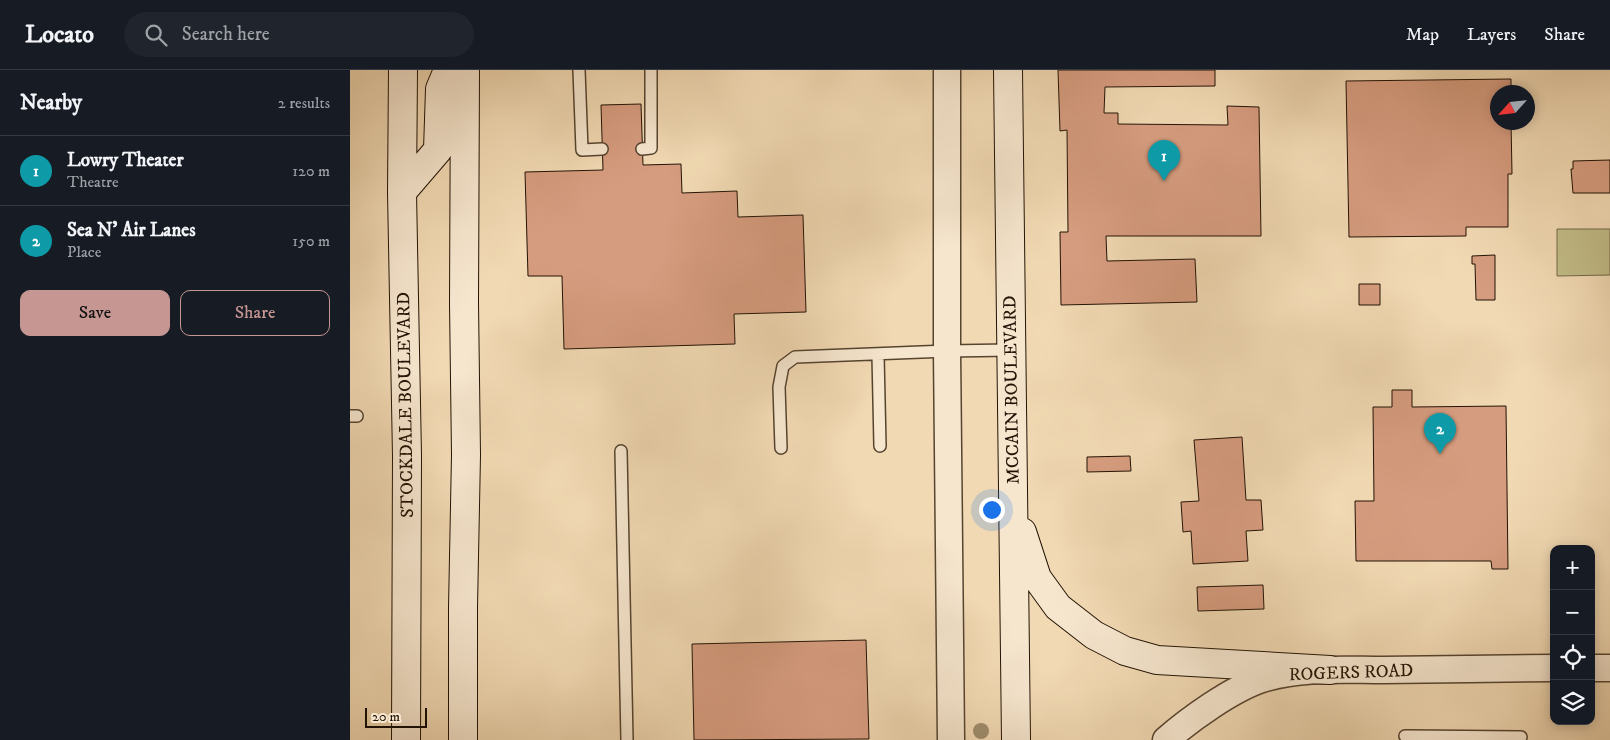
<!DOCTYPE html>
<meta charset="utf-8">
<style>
:root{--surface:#171b24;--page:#20242c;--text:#f1f3f6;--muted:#9ea1a6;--line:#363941;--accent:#c59692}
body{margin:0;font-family:"IM FELL DW Pica",serif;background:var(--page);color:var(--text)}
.controls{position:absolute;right:15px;bottom:15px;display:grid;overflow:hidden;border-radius:10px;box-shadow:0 2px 12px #0003}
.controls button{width:45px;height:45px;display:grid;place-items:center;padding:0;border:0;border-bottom:1px solid var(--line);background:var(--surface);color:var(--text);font:25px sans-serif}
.compass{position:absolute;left:1140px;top:15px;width:45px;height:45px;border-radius:50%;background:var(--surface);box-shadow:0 2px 12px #0003;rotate:243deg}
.scale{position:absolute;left:15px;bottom:12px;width:62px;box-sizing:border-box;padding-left:5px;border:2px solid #231305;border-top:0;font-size:14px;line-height:18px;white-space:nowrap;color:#231305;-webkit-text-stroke:4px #f6e6ce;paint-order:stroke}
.you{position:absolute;left:641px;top:439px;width:18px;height:18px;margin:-12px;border:4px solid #fff;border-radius:50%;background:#1a73e8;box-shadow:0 0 0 8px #1a73e833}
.badge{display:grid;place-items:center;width:32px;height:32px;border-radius:50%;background:var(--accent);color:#fff;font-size:16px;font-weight:700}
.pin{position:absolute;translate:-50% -41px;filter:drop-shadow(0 1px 2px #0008)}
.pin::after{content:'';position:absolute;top:26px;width:18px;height:15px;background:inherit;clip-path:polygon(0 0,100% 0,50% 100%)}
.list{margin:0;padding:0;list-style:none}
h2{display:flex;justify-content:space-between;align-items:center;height:65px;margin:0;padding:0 20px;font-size:21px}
h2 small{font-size:16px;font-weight:400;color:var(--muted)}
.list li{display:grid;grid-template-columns:32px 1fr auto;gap:15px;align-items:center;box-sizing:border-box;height:70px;padding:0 20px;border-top:1px solid var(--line)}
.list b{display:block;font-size:19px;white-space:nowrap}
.list p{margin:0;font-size:16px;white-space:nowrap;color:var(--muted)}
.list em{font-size:16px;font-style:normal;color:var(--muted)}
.actions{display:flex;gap:10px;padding:15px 20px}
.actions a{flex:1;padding:11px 0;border:1px solid var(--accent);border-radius:10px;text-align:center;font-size:18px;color:var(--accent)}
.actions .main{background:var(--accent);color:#111}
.icon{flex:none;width:28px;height:28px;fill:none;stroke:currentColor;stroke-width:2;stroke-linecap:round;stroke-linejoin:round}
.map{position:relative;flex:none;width:1260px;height:670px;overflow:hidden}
header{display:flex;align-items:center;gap:30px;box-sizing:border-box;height:70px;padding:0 25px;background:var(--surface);border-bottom:1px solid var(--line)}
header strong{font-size:24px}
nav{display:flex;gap:28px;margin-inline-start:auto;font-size:18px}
.search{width:350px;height:45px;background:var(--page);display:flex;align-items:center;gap:12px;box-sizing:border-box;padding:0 18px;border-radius:28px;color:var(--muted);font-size:19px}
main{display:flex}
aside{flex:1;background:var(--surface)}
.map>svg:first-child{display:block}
.green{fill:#c2bc87;stroke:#726846}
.building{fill:#d69c7f;stroke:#231305}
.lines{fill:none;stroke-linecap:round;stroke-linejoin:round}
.service-casing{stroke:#564430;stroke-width:14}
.tertiary-casing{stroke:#564430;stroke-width:29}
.secondary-casing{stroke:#231305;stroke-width:30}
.service{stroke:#f6e6ce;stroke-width:11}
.tertiary{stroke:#f6e6ce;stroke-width:26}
.secondary{stroke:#f6e6ce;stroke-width:28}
.tree{fill:#9e8d6c}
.labels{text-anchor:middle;stroke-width:4;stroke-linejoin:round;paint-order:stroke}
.street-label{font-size:18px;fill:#231305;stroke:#f6e6ce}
</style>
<header>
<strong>Locato</strong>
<div class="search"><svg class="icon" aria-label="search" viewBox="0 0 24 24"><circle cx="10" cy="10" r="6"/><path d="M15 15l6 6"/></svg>Search here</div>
<nav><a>Map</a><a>Layers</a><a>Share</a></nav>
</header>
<main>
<aside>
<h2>Nearby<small>2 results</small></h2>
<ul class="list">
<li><span class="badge" style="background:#0f9aa8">1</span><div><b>Lowry Theater</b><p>Theatre</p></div><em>120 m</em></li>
<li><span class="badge" style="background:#0f9aa8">2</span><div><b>Sea N' Air Lanes</b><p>Place</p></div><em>150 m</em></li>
</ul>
<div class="actions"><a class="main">Save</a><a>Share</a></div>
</aside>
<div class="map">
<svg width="1260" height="670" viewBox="0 0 1260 670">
<rect width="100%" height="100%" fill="#f1d9b3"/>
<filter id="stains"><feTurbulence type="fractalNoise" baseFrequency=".004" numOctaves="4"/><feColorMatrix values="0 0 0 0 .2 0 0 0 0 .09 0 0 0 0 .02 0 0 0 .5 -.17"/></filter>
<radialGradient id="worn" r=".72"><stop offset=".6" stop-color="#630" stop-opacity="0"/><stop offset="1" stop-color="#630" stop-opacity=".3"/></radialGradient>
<path class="green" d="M1207 159H1260V205L1207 206Z"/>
<path class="building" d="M708 0H865V16L755 17 754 43H768V54L878 55 877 36 909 37 911 166H756L757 191 845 189 847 232 711 235 710 162H718L717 60 710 61Z
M1161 9V22H1148V52H1161L1162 104H1158V157H1116V166L999 167 996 11Z
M291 34 293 95 331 94 332 123 387 121 388 147 453 145 456 242 384 244 385 274 214 279 212 206H178L175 102 253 100 251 35Z
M1260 90V123H1223L1221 99H1223V91Z
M1145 185V230H1126L1125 194H1122V186Z
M1009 214H1030V235H1009Z
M1042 320H1062V337L1156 336 1158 499H1142L1141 491H1006L1005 431H1024L1023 337H1042Z
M892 367 896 430H911L913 460 896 461 898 491 843 494 841 461 833 462 831 432 849 431 844 370Z
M780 386 781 401 737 402V387Z
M913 515 914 539 848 541 847 517Z
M516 570 519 669 344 670 342 574Z"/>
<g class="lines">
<g class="service-casing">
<path id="service" d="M229 0 232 80 252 79
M292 79 301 78V0
M528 285 530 376
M0 346H7
M431 378 429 317 433 296 445 287 597 281 660 280
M271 381 277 670
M1055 666 1171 667"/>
</g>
<g class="tertiary-casing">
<path id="tertiary" d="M597 0V281L601 670
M1241 598H1260
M816 670C840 649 882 619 912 609 951 597 993 600 1033 600 1090 599 1147 599 1204 598"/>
</g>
<g class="secondary-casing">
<path id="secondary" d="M53 0 52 122 57 386 56 670
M658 0 666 670
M52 122 88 80 90 19 98 0
M672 462 687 508 708 537 744 565 775 581 807 590 980 600
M113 670V538L116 385 114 233 115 0"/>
</g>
<use href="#service" class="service"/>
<use href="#tertiary" class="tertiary"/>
<use href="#secondary" class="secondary"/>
</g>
<circle class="tree" cx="631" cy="661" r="8"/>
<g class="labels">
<g class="street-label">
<text transform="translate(661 320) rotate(-91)" y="6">MCCAIN BOULEVARD</text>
<text transform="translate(55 335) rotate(-91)" y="6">STOCKDALE BOULEVARD</text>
<text transform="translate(1001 602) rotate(-2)" y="6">ROGERS ROAD</text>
</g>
</g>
<rect width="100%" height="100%" filter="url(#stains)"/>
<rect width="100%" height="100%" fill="url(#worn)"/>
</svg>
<div class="controls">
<button>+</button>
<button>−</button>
<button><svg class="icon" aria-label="locate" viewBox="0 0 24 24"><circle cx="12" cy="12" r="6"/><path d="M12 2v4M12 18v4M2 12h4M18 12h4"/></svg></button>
<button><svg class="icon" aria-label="layers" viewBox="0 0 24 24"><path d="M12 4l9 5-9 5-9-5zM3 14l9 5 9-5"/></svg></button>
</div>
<svg class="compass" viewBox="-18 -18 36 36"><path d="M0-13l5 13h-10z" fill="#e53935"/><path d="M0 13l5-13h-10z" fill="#9ea1a6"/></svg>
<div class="scale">20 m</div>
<div class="you"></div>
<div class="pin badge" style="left:814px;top:111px;background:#0f9aa8">1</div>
<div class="pin badge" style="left:1090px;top:384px;background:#0f9aa8">2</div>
</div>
</main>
